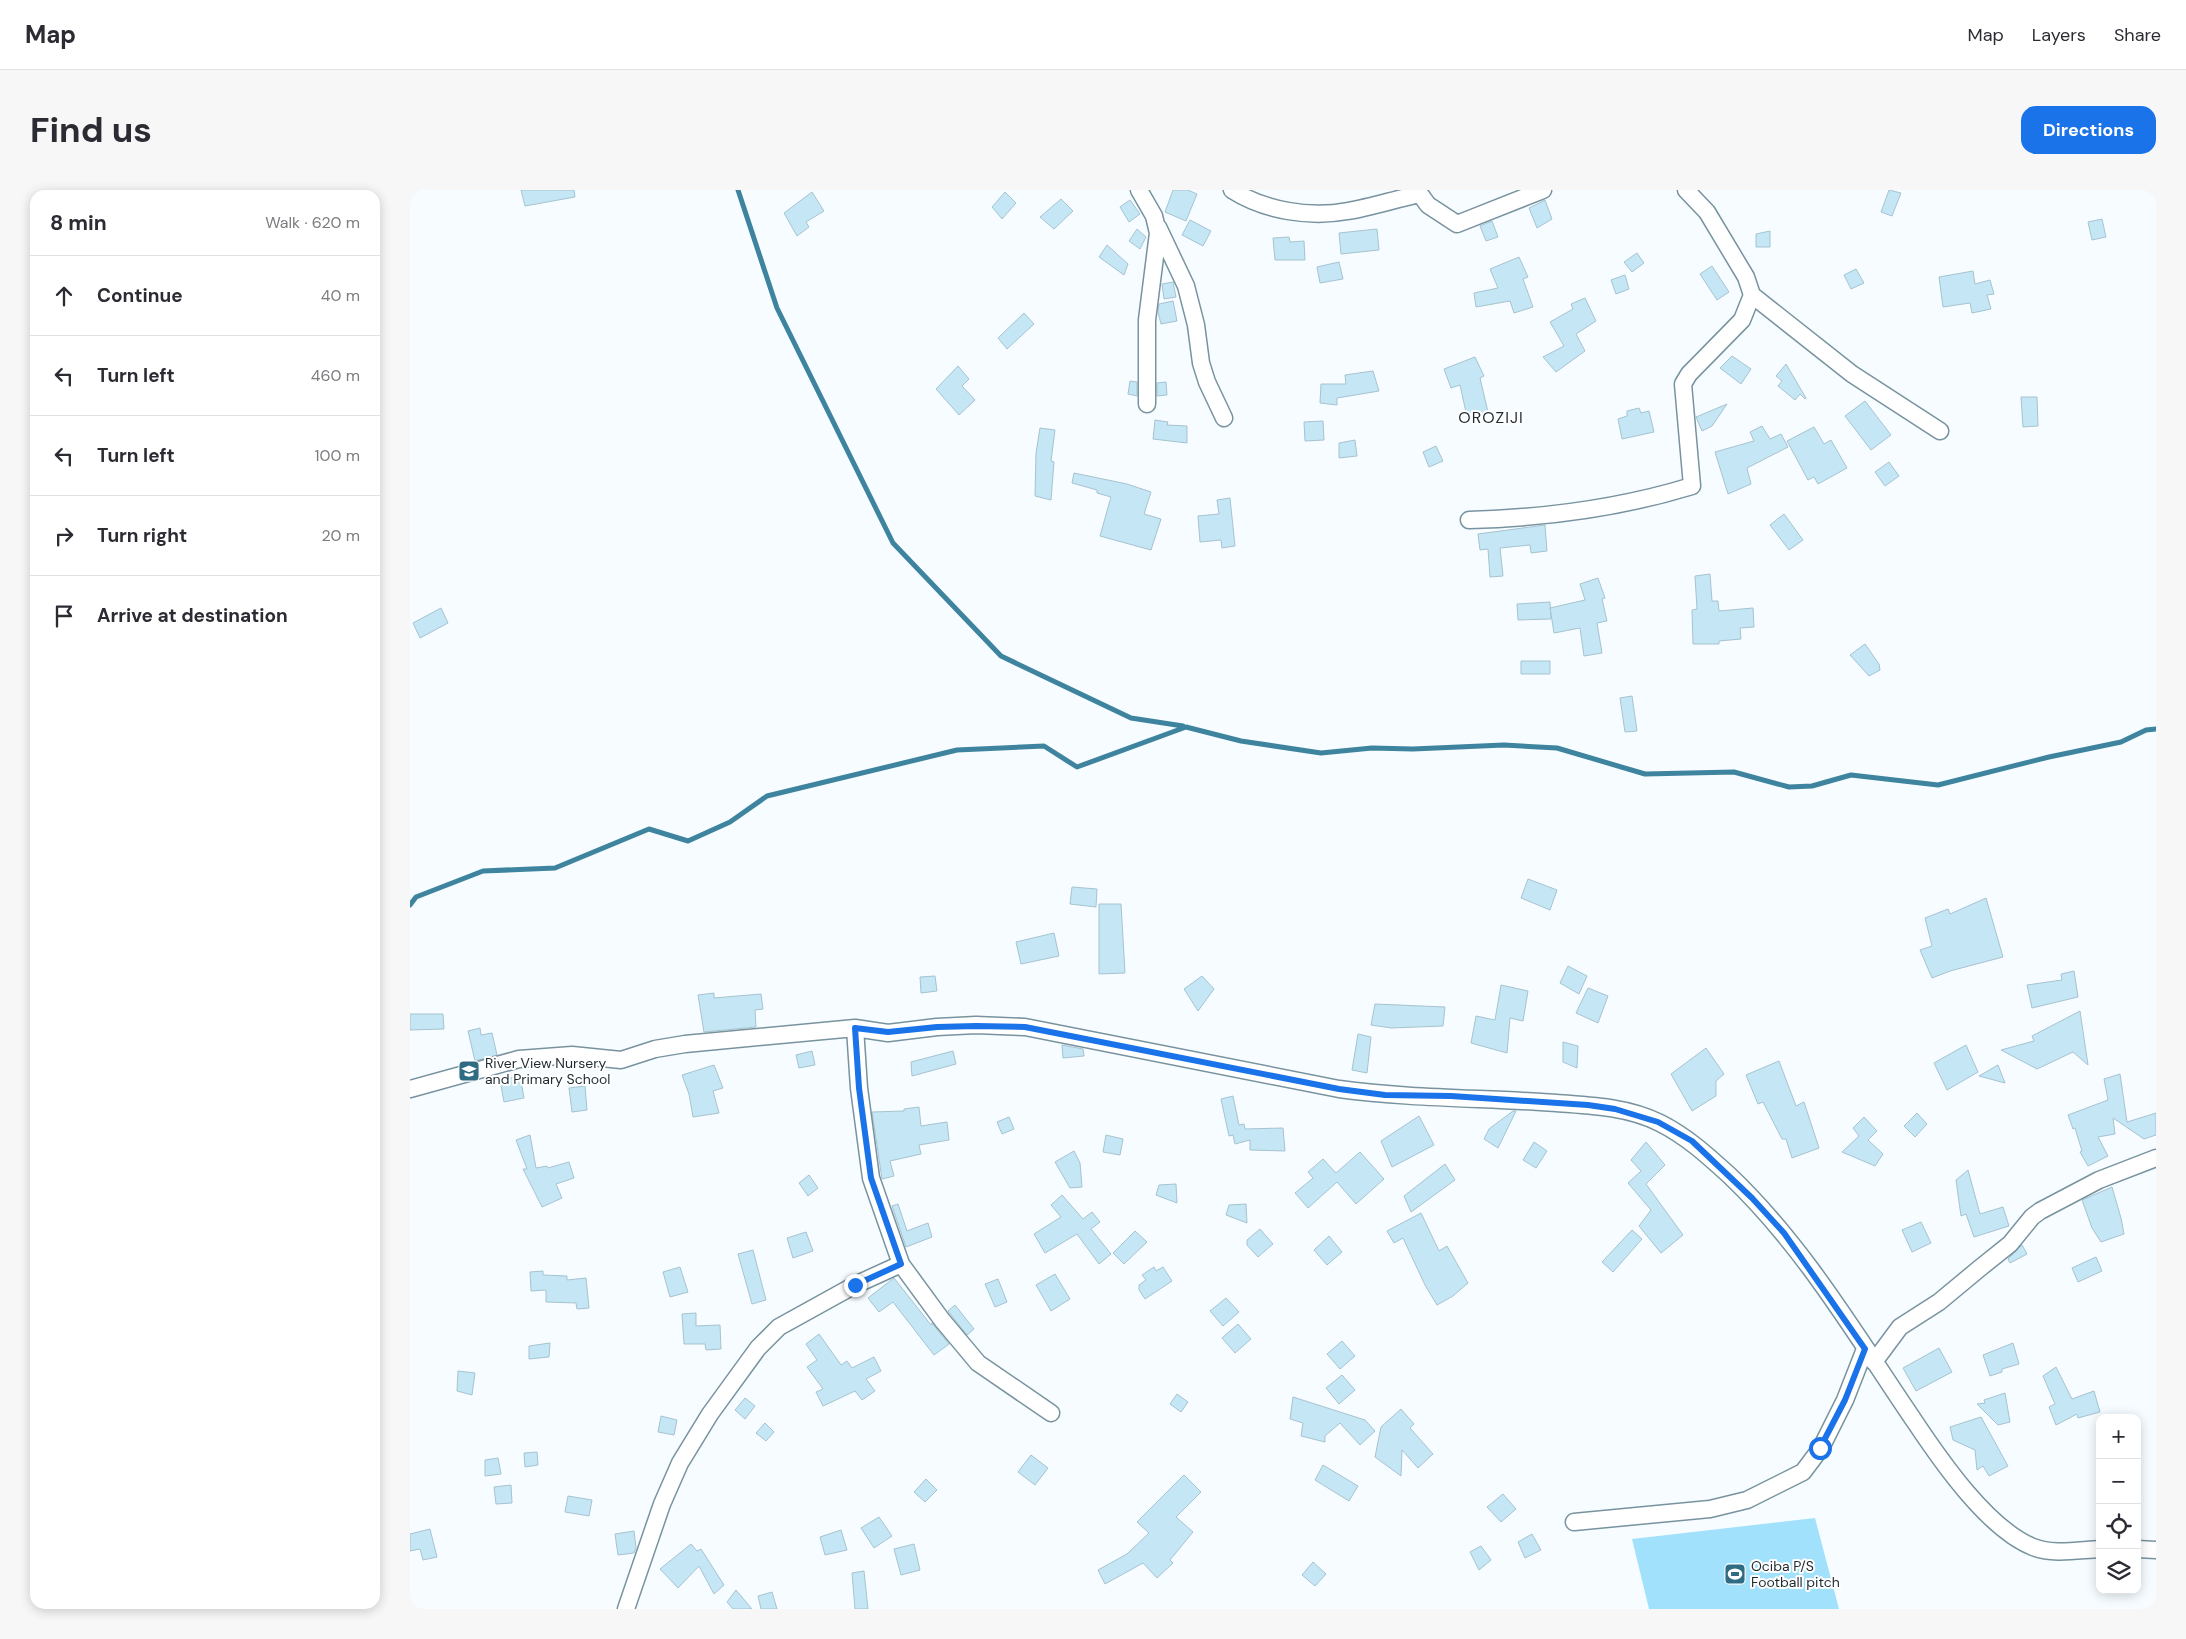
<!DOCTYPE html>
<meta charset="utf-8">
<style>
:root{--surface:#fff;--page:#f7f7f7;--text:#2b2b33;--muted:#7c7c81;--line:#e1e1e2;--accent:#1a73e8}
body{margin:0;font-family:"DM Sans",sans-serif;background:var(--page);color:var(--text)}
.controls{position:absolute;right:15px;bottom:15px;display:grid;overflow:hidden;border-radius:10px;box-shadow:0 2px 12px #0003}
.controls button{width:45px;height:45px;display:grid;place-items:center;padding:0;border:0;border-bottom:1px solid var(--line);background:var(--surface);color:var(--text);font:25px sans-serif}
.stop{position:absolute;width:15px;height:15px;margin:-11px;border:4px solid #1a73e8;border-radius:50%;background:#fff}
.stop.end{background:#1a73e8;border-color:#fff;box-shadow:0 1px 5px #0008}
.list{margin:0;padding:0;list-style:none}
h2{display:flex;justify-content:space-between;align-items:center;height:65px;margin:0;padding:0 20px;font-size:21px}
h2 small{font-size:16px;font-weight:400;color:var(--muted)}
.list li{display:grid;grid-template-columns:32px 1fr auto;gap:15px;align-items:center;box-sizing:border-box;height:80px;padding:0 20px;border-top:1px solid var(--line)}
.list b{display:block;font-size:19px;white-space:nowrap}
.list em{font-size:16px;font-style:normal;color:var(--muted)}
.icon{flex:none;width:28px;height:28px;fill:none;stroke:currentColor;stroke-width:2;stroke-linecap:round;stroke-linejoin:round}
.map{position:relative;flex:none;width:1746px;height:1419px;overflow:hidden;border-radius:15px}
header{display:flex;align-items:center;gap:30px;box-sizing:border-box;height:70px;padding:0 25px;background:var(--surface);border-bottom:1px solid var(--line)}
header strong{font-size:24px}
nav{display:flex;gap:28px;margin-inline-start:auto;font-size:18px}
.intro{display:flex;align-items:center;justify-content:space-between;box-sizing:border-box;height:120px;padding:0 30px}
h1{margin:0;font-size:35px}
.button{padding:12px 22px;border-radius:15px;background:var(--accent);color:#fff;font-size:18px;font-weight:700}
main{display:flex;gap:30px;padding:0 30px}
aside{flex:1;background:var(--surface);border-radius:15px;box-shadow:0 2px 12px #0003}
.map>svg:first-child{display:block}
.green{fill:#a2e1fc}
.lines{fill:none;stroke-linecap:round;stroke-linejoin:round}
.stream{stroke:#3e849f;stroke-width:5}
.building{fill:#c4e6f5;stroke:#a7c3d0}
.street-casing{stroke:#78939f;stroke-width:19}
.street{stroke:#fff;stroke-width:16}
.route{stroke:#1a73e8;stroke-width:6}
.labels{text-anchor:middle;stroke-width:4;stroke-linejoin:round;paint-order:stroke}
.poi-label{font-size:14px;fill:#1f2a2f;stroke:#fff;text-anchor:start}
.quarter-label{font-size:16px;letter-spacing:1px;fill:#1f2a2f;stroke:#fff}
</style>
<header>
<strong>Map</strong>
<nav><a>Map</a><a>Layers</a><a>Share</a></nav>
</header>
<div class="intro"><h1>Find us</h1><a class="button">Directions</a></div>
<main>
<aside>
<h2>8 min<small>Walk · 620 m</small></h2>
<ul class="list">
<li><svg class="icon" aria-label="ahead" viewBox="0 0 24 24"><path d="M12 20V5M6 11l6-6 6 6"/></svg><div><b>Continue</b></div><em>40 m</em></li>
<li><svg class="icon" aria-label="left" viewBox="0 0 24 24"><path d="M17 20v-9H6M10 6l-5 5 5 5"/></svg><div><b>Turn left</b></div><em>460 m</em></li>
<li><svg class="icon" aria-label="left" viewBox="0 0 24 24"><path d="M17 20v-9H6M10 6l-5 5 5 5"/></svg><div><b>Turn left</b></div><em>100 m</em></li>
<li><svg class="icon" aria-label="right" viewBox="0 0 24 24"><path d="M7 20v-9h11M14 6l5 5-5 5"/></svg><div><b>Turn right</b></div><em>20 m</em></li>
<li><svg class="icon" aria-label="arrive" viewBox="0 0 24 24"><path d="M6 21V4h12l-3 4 3 4H6"/></svg><div><b>Arrive at destination</b></div></li>
</ul>
</aside>
<div class="map">
<svg width="1746" height="1419" viewBox="0 0 1746 1419">
<rect width="100%" height="100%" fill="#f6fcff"/>
<path class="green" d="M1405 1328 1429 1419H1239L1222 1349Z"/>
<g class="lines">
<path class="stream" d="M328 0 367 118 483 353 591 466 721 528 773 536
M0 715 6 707 73 681 145 678 239 639 278 651 320 632 357 606 547 560 634 556 667 577 776 537 831 551 911 563 962 558 1003 559 1094 555 1147 558 1235 584 1324 582 1379 597 1402 596 1441 585 1528 595 1639 567 1711 552 1736 540 1746 539"/>
</g>
<path class="building" d="M111 0H164L165 7 115 16Z
M763 0H778L787 4 776 31 755 22Z
M1479 0 1491 3 1482 26 1471 22Z
M402 2 414 21 396 32 399 37 387 46 374 23Z
M595 2 606 13 592 29 582 17Z
M651 9 663 21 644 39 630 27Z
M720 10 730 24 719 32 710 17Z
M1135 10 1142 29 1127 38 1119 18Z
M1692 29 1696 47 1682 50 1678 32Z
M780 30 801 41 793 56 772 45Z
M1082 31 1088 47 1076 51 1070 36Z
M727 39 736 47 730 59 719 51Z
M967 39 969 60 931 64 929 43Z
M1360 41V57H1346V44Z
M879 47 880 52 894 51 895 70H865L863 48Z
M697 55 718 74 714 85 689 67Z
M1227 63 1234 73 1222 82 1214 72Z
M1109 67 1118 87 1113 89 1123 117 1104 123 1100 111 1066 117 1064 103 1088 98 1080 79Z
M929 72 933 89 910 93 907 77Z
M1302 76 1319 102 1307 110 1290 84Z
M1446 79 1454 93 1441 99 1434 85Z
M1563 81 1565 94 1580 90 1584 104 1577 105 1581 119 1562 123 1560 113 1533 117 1529 87Z
M1215 85 1219 99 1206 104 1201 90Z
M763 92 766 107 754 109 752 94Z
M1175 108 1186 131 1166 144 1175 161 1146 182 1133 167 1154 156 1140 132 1163 119 1161 114Z
M763 111 767 131 751 134 748 122 749 114Z
M614 123 624 134 597 159 588 148Z
M1322 166 1341 179 1331 194 1310 178Z
M1065 167 1074 186 1070 188 1078 222 1057 227 1050 195 1041 198 1034 179Z
M1376 174 1396 208 1395 209 1390 204 1385 210 1368 196 1372 191 1366 186Z
M548 176 559 189 552 196 565 210 549 225 526 199Z
M963 181 969 201 927 208V215L910 213 911 194H936L935 185Z
M720 191 727 192V206L718 204Z
M756 192 757 205 747 206V193Z
M1611 207H1627L1628 236 1613 237Z
M1455 211 1481 245 1461 260 1435 226Z
M1317 214 1302 236 1292 241 1286 227Z
M1229 218 1231 223 1239 221 1244 242 1212 249 1208 229 1217 226V221Z
M745 230 758 232 757 235 777 236V253L743 249Z
M913 231 914 250 895 251 894 232Z
M1352 236 1360 249 1371 244 1378 257 1337 278 1341 294 1318 304 1305 262 1344 251 1340 242Z
M1404 237 1414 254 1421 250 1437 278 1408 294 1404 287 1398 290 1377 251Z
M630 238 645 240 641 271 644 272 641 310 625 306 626 263Z
M945 250 947 266 929 268V253Z
M1026 256 1033 271 1019 277 1013 262Z
M1479 272 1489 286 1475 296 1465 282Z
M664 283 717 294 741 302 734 324 751 329 741 360 690 346 701 307 687 303V300L662 293Z
M820 308 825 356 812 358 811 350 790 352 788 326 809 324 807 310Z
M1374 324 1393 350 1379 360 1360 335Z
M1135 335 1137 361 1121 363 1120 355 1090 358 1093 386 1080 387 1078 359 1070 360 1068 344Z
M1300 384 1302 411H1308L1309 421 1343 418 1344 437 1330 438 1331 449 1309 451V454H1283L1282 420 1287 419 1285 386Z
M1188 388 1195 408 1192 409 1197 431 1187 433 1192 463 1174 466 1170 438 1144 443 1140 418 1175 410 1170 394Z
M1140 412 1141 429 1108 430 1107 414Z
M31 418 38 433 10 448 3 433Z
M1455 454 1469 474 1470 480 1459 486 1440 465Z
M1111 471H1140V484H1111Z
M1222 506 1227 541 1215 542 1210 508Z
M1118 689 1147 700 1140 720 1111 708Z
M662 697 687 699 686 717 660 714Z
M1576 708 1593 767 1540 781 1522 788 1510 760 1522 756 1515 728 1538 719 1540 724Z
M689 714H711L715 783 689 784Z
M644 743 649 766 611 774 606 752Z
M1158 776 1177 786 1169 804 1150 793Z
M1664 781 1668 807 1622 818 1617 795 1652 790 1651 784Z
M525 786 527 801 511 803 510 787Z
M792 786 804 799 788 821 774 799Z
M1091 795 1118 801 1113 831 1100 828 1097 863 1061 853 1066 826 1085 830Z
M1178 798 1198 806 1188 833 1166 823Z
M304 803V808L351 804 353 819 345 820 346 837 294 842 288 805Z
M965 814 1035 817 1033 836 981 838 961 835Z
M1670 821 1678 875 1663 862 1627 879 1591 860 1624 851 1622 846Z
M0 824H33L34 839 0 840Z
M70 838 71 845 82 843 87 865 65 871 58 841Z
M948 844 961 847 957 883 942 880Z
M1153 852 1168 856 1167 878 1153 872Z
M652 855 673 859 674 866 653 868Z
M1556 855 1568 882 1537 900 1524 873Z
M1296 858 1314 884 1306 891V906L1282 921 1261 884Z
M402 861 405 875 389 878 386 865Z
M543 861 546 874 502 886 501 872Z
M1369 871 1386 916 1394 912 1409 958 1382 968 1376 949H1372L1353 912 1348 914 1336 885Z
M304 875 313 898 303 901 309 923 283 927 279 904 272 885Z
M1588 875 1595 893 1569 886Z
M1710 884 1717 932 1746 923V945L1734 949 1703 928 1705 944 1688 947 1698 966 1678 976 1670 962 1672 961 1665 938 1663 939 1658 925 1698 910 1694 889Z
M110 886 114 908 94 912 90 890Z
M175 896 177 920 162 922 159 898Z
M823 906 829 935 834 934 835 939 873 938 875 961 840 960V950L825 954 823 945 819 946 811 909Z
M509 917 511 936 537 932 539 950 509 955 511 964 480 971 484 986 472 989 462 922 494 921V919Z
M1103 921H1106L1088 958 1074 949 1079 939Z
M1507 923 1517 934 1505 947 1494 936Z
M1009 926 1024 955 982 977 971 951Z
M599 927 604 939 592 944 587 932Z
M1454 927 1467 941 1458 950 1473 964 1465 976 1432 962 1449 946 1443 938Z
M120 945 126 978 137 976 138 978 159 972 164 988 146 994 152 1008 132 1017 113 979H117L106 950Z
M696 945 713 949 710 965 693 962Z
M1124 952 1137 961 1126 978 1113 970Z
M1236 952 1255 975 1236 994 1273 1045 1251 1063 1229 1036 1241 1020 1218 993 1231 981 1221 970Z
M664 961 670 973 672 997 660 998 645 972Z
M950 962 974 989 946 1014 927 992 898 1018 885 1003 903 988 898 982 913 969 926 983Z
M1035 974 1045 990 1001 1022 994 1006Z
M1558 980 1570 1024 1593 1017 1599 1036 1564 1047 1556 1024 1551 1026 1546 990Z
M399 985 408 998 398 1006 389 993Z
M766 994 767 1013 746 1005 749 995Z
M1702 997 1711 1028 1714 1044 1691 1052 1682 1038 1672 1010Z
M652 1005 673 1029 682 1022 690 1032 681 1039 701 1064 689 1074 667 1044 635 1063 624 1044 651 1027 641 1015Z
M488 1014 497 1041 518 1033 522 1047 496 1057 482 1016Z
M836 1014 837 1033 816 1025 819 1015Z
M1011 1023 1029 1061 1037 1056 1058 1093 1043 1106 1027 1115 1015 1095 993 1048 984 1053 977 1041Z
M1511 1032 1521 1053 1502 1062 1492 1040Z
M850 1039 863 1054 848 1067 837 1055V1050Z
M1222 1040 1232 1049 1203 1082 1192 1072Z
M725 1041 737 1052 714 1074 703 1063Z
M396 1042 403 1061 383 1068 377 1048Z
M919 1046 932 1062 917 1075 904 1060Z
M1612 1055 1617 1064 1600 1073 1598 1069Z
M343 1060 356 1110 342 1114 328 1064Z
M1686 1067 1692 1081 1668 1092 1662 1078Z
M270 1077 278 1102 260 1107 253 1082Z
M744 1077 746 1081 753 1077 762 1091 735 1109 729 1100V1095L736 1090 732 1085Z
M133 1081V1085L157 1086V1090L176 1088 179 1118 167 1119 166 1113 136 1112V1100L121 1101 120 1082Z
M645 1084 660 1109 641 1121 626 1095Z
M484 1088 521 1135 522 1133 539 1154 524 1165 483 1112 469 1122 458 1108Z
M588 1089 597 1112 585 1117 575 1094Z
M816 1108 829 1122 813 1136 800 1121Z
M545 1115 564 1139 557 1145 538 1121Z
M286 1123V1136L310 1135 311 1159 296 1160 295 1154H274L272 1124Z
M828 1134 841 1149 825 1163 812 1148Z
M409 1144 431 1175 437 1171 442 1178 464 1167 471 1181 456 1189 465 1201 452 1210 445 1201 413 1216 406 1202 413 1199 397 1177 407 1170 396 1154Z
M932 1151 945 1166 930 1179 917 1164Z
M140 1153 139 1167 119 1169V1156Z
M1603 1153 1609 1174 1592 1179V1182L1580 1186 1573 1165Z
M1529 1158 1542 1182 1506 1201 1493 1178Z
M1646 1177 1662 1209 1684 1201 1690 1222 1668 1228 1667 1224 1646 1235 1639 1217 1645 1214 1633 1186Z
M48 1181 65 1183 62 1205 47 1201Z
M932 1185 945 1200 929 1214 916 1198Z
M1595 1203 1600 1232 1588 1235 1567 1214 1575 1213 1574 1210Z
M767 1204 778 1212 771 1222 760 1214Z
M883 1207 955 1230 965 1241 950 1255 930 1233 915 1246V1252L891 1246 893 1233 880 1229Z
M335 1208 345 1216 335 1229 325 1220Z
M991 1219 1004 1234 1000 1238 1023 1264 1008 1278 992 1260 991 1286 965 1267 971 1237Z
M251 1226 267 1230 264 1245 248 1242Z
M1571 1227 1598 1276 1579 1286 1573 1276 1567 1280 1565 1260 1543 1250 1540 1237Z
M355 1233 364 1242 356 1251 346 1243Z
M127 1262 128 1275 115 1277 114 1263Z
M621 1265 638 1278 625 1295 608 1282Z
M88 1268 91 1284 75 1286V1270Z
M913 1275 948 1296 939 1311 905 1290Z
M774 1285 791 1302 766 1327 783 1342 760 1370 763 1373 747 1388 733 1373 695 1394 688 1380 717 1364 739 1343 727 1332Z
M516 1289 527 1300 515 1312 504 1302Z
M101 1295 102 1313 86 1314 84 1297Z
M1093 1304 1106 1319 1091 1332 1077 1317Z
M158 1306 182 1310 179 1326 155 1322Z
M469 1327 482 1346 464 1358 451 1338Z
M20 1339 27 1367 13 1370 10 1359 0 1361V1344Z
M431 1340 437 1360 415 1365 410 1347Z
M224 1341 226 1358 224 1363 208 1365 205 1344Z
M1122 1344 1131 1360 1115 1368 1108 1352Z
M281 1354 287 1361 291 1359 314 1395 304 1404 289 1376 268 1398 250 1379Z
M504 1354 510 1380 491 1385 484 1359Z
M1071 1356 1081 1370 1069 1380 1060 1362Z
M903 1372 916 1384 905 1396 892 1385Z
M454 1381 458 1419H445L442 1383Z
M326 1400 342 1419H323L317 1412Z
M362 1402 367 1419H351L348 1406Z"/>
<g class="lines">
<g class="street-casing">
<path id="street" d="M729 0 744 26 748 43 737 130V214
M822 0C855 21 900 28 938 21 962 17 986 9 1010 4L1018 15 1047 34 1133 0
M748 37 776 96 786 135 791 173 797 192 814 228
M1342 105 1442 184 1530 241
M1059 330C1134 328 1210 318 1282 296L1273 194 1279 184 1332 130 1342 105 1336 87 1297 22 1276 0
M0 899 109 869 162 865 211 870 245 859 275 854 445 838 478 843 527 837 566 835 615 837 929 899C996 908 1064 908 1131 912 1171 915 1214 915 1250 933 1276 946 1297 965 1319 985 1394 1056 1447 1147 1505 1232 1531 1271 1578 1339 1623 1357 1643 1365 1668 1360 1690 1359
M491 1074 532 1130 568 1173 641 1223
M1464 1172 1490 1137 1529 1112 1570 1078 1600 1054 1622 1027 1630 1021 1689 990 1746 968
M1164 1332 1300 1319 1337 1310 1393 1282 1411 1258 1435 1210 1455 1159
M1727 1359 1746 1360
M216 1419 252 1314 270 1273 300 1224 348 1158 369 1137 445 1095 491 1074 461 988 449 898 445 838"/>
</g>
<use href="#street" class="street"/>
</g>
<g class="lines">
<path class="route" d="M445 1095 491 1074 461 988 449 898 445 838 478 842 527 837 566 836 615 837 929 899 975 905 1041 906 1178 915 1205 919 1248 932 1282 951 1342 1008 1374 1043 1455 1159 1435 1210 1410 1258"/>
</g>
<defs>
<g id="school-square" transform="scale(1.125)"><rect x="-9" y="-9" width="18" height="18" rx="4" fill="#2f6b83" stroke="#fff"/><path d="M0-5L7-2L0 1L-7-2ZM-4 1L0 2.5L4 1V4Q0 6-4 4Z" fill="#fff"/></g>
<g id="stadium-square" transform="scale(1.125)"><rect x="-9" y="-9" width="18" height="18" rx="4" fill="#2f6b83" stroke="#fff"/><path d="M0-5a6.5 5 0 1 0 0 10a6.5 5 0 1 0 0-10ZM-3.5-1.8h7v3.6h-7Z" fill="#fff"/></g>
</defs>
<g fill-rule="evenodd">
<use href="#school-square" x="59" y="881"/>
<use href="#stadium-square" x="1325" y="1384"/>
</g>
<g class="labels">
<g class="poi-label">
<text x="75" y="878">River View Nursery<tspan x="75" dy="16">and Primary School</tspan></text>
<text x="1341" y="1381">Ociba P/S<tspan x="1341" dy="16">Football pitch</tspan></text>
</g>
<g class="quarter-label">
<text x="1081" y="233">OROZIJI</text>
</g>
</g>
</svg>
<div class="controls">
<button>+</button>
<button>−</button>
<button><svg class="icon" aria-label="locate" viewBox="0 0 24 24"><circle cx="12" cy="12" r="6"/><path d="M12 2v4M12 18v4M2 12h4M18 12h4"/></svg></button>
<button><svg class="icon" aria-label="layers" viewBox="0 0 24 24"><path d="M12 4l9 5-9 5-9-5zM3 14l9 5 9-5"/></svg></button>
</div>
<div class="stop" style="left:1410px;top:1258px"></div>
<div class="stop end" style="left:445px;top:1095px"></div>
</div>
</main>
